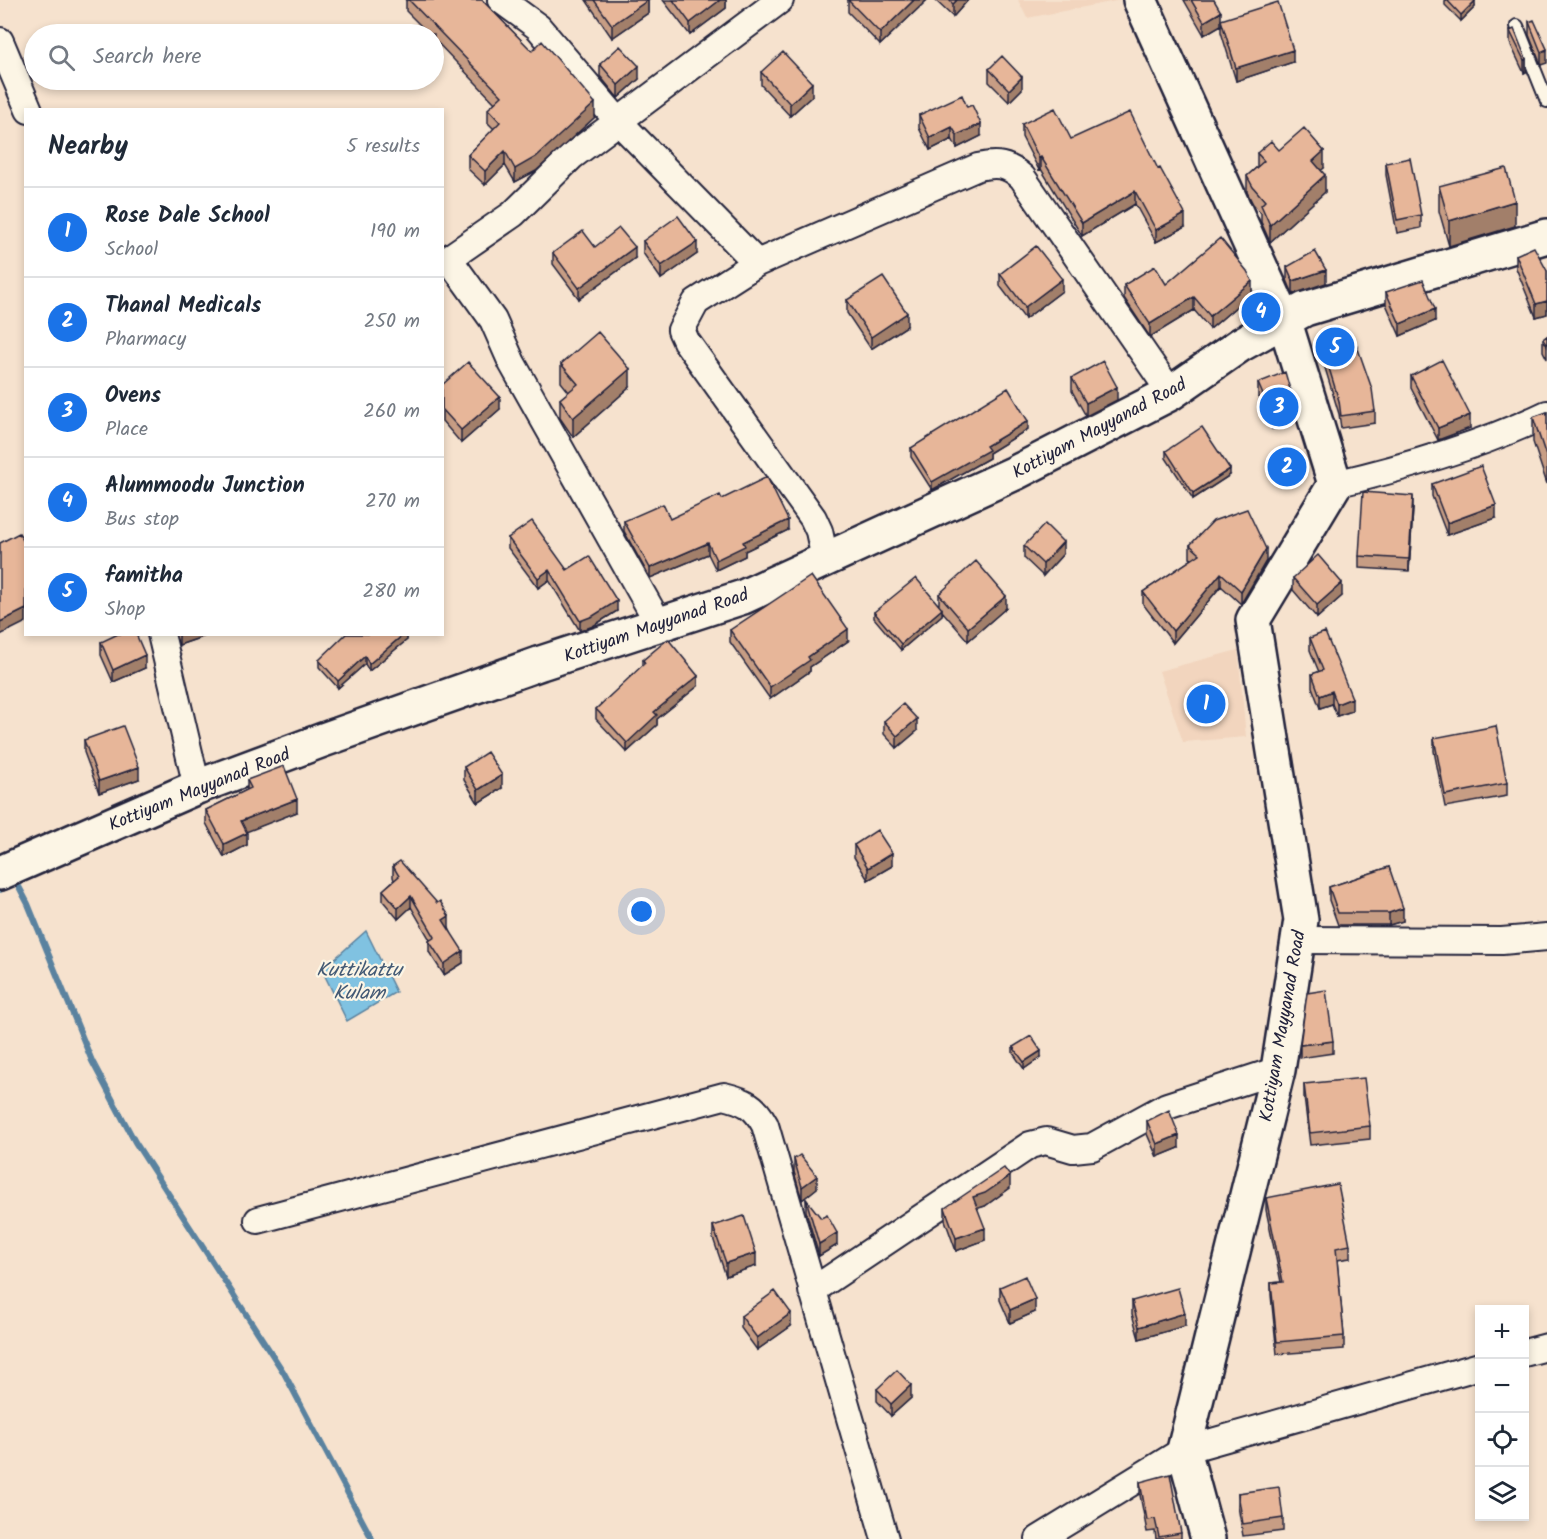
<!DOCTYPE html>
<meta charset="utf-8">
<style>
:root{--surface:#fff;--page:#f2f2f3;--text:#1f2937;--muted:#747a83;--line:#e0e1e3;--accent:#1a73e8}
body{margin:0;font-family:Kalam,sans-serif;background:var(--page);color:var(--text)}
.controls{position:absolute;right:18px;bottom:18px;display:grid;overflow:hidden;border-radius:0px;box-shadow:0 3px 9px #0003}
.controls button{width:54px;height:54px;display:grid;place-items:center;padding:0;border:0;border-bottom:2px solid var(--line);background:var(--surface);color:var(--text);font:30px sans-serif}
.you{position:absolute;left:642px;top:912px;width:21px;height:21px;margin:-15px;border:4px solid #fff;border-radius:50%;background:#1a73e8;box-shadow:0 0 0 9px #1a73e833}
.badge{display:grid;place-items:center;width:39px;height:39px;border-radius:50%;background:var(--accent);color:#fff;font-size:20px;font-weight:700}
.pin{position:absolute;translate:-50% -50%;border:3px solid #fff;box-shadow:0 2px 6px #0006}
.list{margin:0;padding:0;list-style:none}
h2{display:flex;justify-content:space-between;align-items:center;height:78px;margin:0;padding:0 24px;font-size:26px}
h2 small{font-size:20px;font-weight:400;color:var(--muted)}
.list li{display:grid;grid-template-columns:39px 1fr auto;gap:18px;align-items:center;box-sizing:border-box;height:90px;padding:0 24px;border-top:2px solid var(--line)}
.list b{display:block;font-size:22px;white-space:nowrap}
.list p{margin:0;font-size:20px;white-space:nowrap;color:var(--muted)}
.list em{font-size:20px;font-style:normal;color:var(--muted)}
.icon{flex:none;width:33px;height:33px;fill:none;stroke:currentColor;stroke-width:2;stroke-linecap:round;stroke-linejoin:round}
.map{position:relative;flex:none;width:1547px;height:1539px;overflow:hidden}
.search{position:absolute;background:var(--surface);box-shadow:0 3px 9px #0003;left:24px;top:24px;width:420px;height:66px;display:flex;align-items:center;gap:15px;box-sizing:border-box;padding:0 21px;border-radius:33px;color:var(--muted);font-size:22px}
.panel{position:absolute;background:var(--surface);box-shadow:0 3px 9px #0003;left:24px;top:108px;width:420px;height:528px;border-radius:0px}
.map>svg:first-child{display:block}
.built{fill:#f2d5be}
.water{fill:#80c2e1;stroke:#5a829f;stroke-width:1.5}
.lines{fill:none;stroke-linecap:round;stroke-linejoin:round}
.stream{stroke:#5a829f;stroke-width:6}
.lane-casing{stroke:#22223b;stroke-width:16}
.street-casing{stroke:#22223b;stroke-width:30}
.secondary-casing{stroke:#22223b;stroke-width:38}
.lane{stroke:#fcf5e5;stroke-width:12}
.street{stroke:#fcf5e5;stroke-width:26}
.secondary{stroke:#fcf5e5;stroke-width:33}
.wall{fill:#c79d84;stroke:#22223b;stroke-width:1.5}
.shaded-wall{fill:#a27f6b;stroke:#22223b;stroke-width:1.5}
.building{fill:#e7b699;stroke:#22223b;stroke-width:1.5}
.labels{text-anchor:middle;stroke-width:4.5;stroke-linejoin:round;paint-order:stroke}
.street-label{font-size:18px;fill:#22223b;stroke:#fcf5e5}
.water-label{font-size:20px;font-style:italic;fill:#435a75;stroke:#fcf5e5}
</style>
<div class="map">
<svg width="1547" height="1539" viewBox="0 0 1547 1539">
<rect width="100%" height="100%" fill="#f6e2ce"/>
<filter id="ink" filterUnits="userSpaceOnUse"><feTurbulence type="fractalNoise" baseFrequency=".0167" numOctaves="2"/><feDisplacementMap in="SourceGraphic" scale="12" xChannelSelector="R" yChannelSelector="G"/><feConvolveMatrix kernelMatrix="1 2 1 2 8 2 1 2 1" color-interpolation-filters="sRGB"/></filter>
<g filter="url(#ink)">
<path class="built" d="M1018 0H1121L1027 18Z
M1238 650 1246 737 1183 742 1159 671Z"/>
<path class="water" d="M366 931 396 992 347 1021 322 970Z"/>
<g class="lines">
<path class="stream" d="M0 890 17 883 28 904 92 1061 135 1142 284 1373 372 1539"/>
<g class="lane-casing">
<path id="lane" d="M1517 26 1547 101"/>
</g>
<g class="street-casing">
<path id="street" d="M501 0 538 27 618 121 757 263 696 302 681 330 686 341 813 518 819 531 825 559
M0 41 29 110
M449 259 493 320 512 363 659 624
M442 263 513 214 572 156 780 0
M757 263 978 167C997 163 1007 164 1022 177L1171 393
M1335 484C1407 467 1480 446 1547 414
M161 634 197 787
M1298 940 1502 941 1547 937
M258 1220 724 1096C745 1101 755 1106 765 1125L885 1539
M812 1291 1030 1145 1046 1141 1073 1149 1092 1147 1167 1106 1278 1070
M1524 1353 1547 1347
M1039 1539 1184 1450 1480 1366"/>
</g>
<g class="secondary-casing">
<path id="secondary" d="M1140 0 1284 319 1335 484 1253 620 1301 920 1278 1070 1184 1450 1208 1539
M0 873 197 787 323 740 541 663 743 597 1015 473 1171 393 1240 345 1305 309 1547 236"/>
</g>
<use href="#lane" class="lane"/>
<use href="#street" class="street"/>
<use href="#secondary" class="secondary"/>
</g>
<path class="wall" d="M406 0H482L595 117 536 171 515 182 505 165 485 185 468 169V155L494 129 488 123V109L495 103 434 39V34H429L406 11Z
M586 0H648V13L612 38Z
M663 0H726V8L690 35Z
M848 0H927L880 45 848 12Z
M935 0H968L953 17Z
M1184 0H1214L1221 25 1204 35Z
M1445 0H1474L1475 7 1461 21 1445 5Z
M1221 20 1293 62 1236 81 1221 32Z
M1529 22 1547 49 1541 65 1529 35Z
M1510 31 1526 59V72L1524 73 1510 43Z
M600 64 639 79 618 98 600 76Z
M989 69 1022 89 1009 102 989 82Z
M761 72 812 96 790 116 761 85Z
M919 115 981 136 957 148 952 139 930 150 919 128Z
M1022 124 1071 139 1185 227 1156 242 1135 204 1082 236 1041 169 1039 170 1022 137Z
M1279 150 1324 168 1321 170 1325 192 1270 242 1261 222V213L1253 204 1247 192V176L1257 167V153Z
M1386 163 1421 215V228L1397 233 1386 175Z
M1439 186 1515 226 1449 246 1439 211Z
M643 241 697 254 661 279 643 253Z
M595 247 635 258 579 299 553 264V253Z
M1516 255 1547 271V314L1536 317 1516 268Z
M1287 267 1326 283 1293 294 1287 280Z
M1000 274 1062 291 1025 319 1000 286Z
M1166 284 1252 293 1210 329 1194 310 1150 337 1124 298V285Z
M1386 292 1435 321 1400 336 1386 304Z
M847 300 907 326 871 349 847 313Z
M1547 336V359L1543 351V339Z
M1325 355 1375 411V423L1341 428 1339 414 1325 368Z
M561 364 630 387 573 437 560 418V399L569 392 561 382Z
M1411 376 1470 428 1438 440 1411 388Z
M1072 378 1117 400 1086 416 1072 391Z
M1258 383 1295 420 1272 429 1258 396Z
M442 385 500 409 461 443 442 421Z
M1547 412V484L1533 442V417Z
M1028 429 989 453V458L932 490 911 457V448Z
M1166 451 1230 475 1193 499 1166 458Z
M1432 484 1496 518 1447 535 1432 496Z
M722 499 788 530 745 551V556L716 570 708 554 650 578 624 531V521L670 519Z
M1413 508 1409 571 1359 568V556Z
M508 538 567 570 617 611 593 626 580 631 549 580 538 588 508 548Z
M1190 545 1266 561 1241 604 1221 586 1173 643 1143 604V592L1192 559 1190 558Z
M1024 546 1063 554 1043 576 1024 558Z
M1293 578 1342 596 1317 618 1293 590Z
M939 594 1006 608 968 641 942 611V615L901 650 874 618V612L939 604Z
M730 630 848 641 810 667V671L770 699 730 642Z
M175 634H211L179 645Z
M407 634V640L369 671 365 664 338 688 319 667V660Z
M1310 638 1352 711 1337 716 1332 704 1320 708 1312 687V674L1319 672 1310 650Z
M101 642 145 668 113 682 101 655Z
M643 660 698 686 657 719V725L627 752 596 719V709L643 666Z
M884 721 917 731 897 748 884 734Z
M1434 738 1507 783V796L1445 807 1434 751Z
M84 740 139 779 99 793 84 752Z
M464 767 502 788 478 803 464 780Z
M247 780 297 812 246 831 247 845 224 857 206 823V810L247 790Z
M854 845 892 866 868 880 854 857Z
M393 866 449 928 463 963 444 975 429 952V941L430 940 411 907 398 919 383 901V890L394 880 393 877Z
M1389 867 1403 921 1389 925H1338L1329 900V887Z
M1333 1041V1053L1300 1058V1045Z
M1013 1047 1041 1057 1024 1069 1013 1053Z
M1304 1084 1370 1126V1139L1310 1145 1304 1097Z
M1147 1121 1179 1148 1157 1157 1147 1134Z
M794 1159 817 1188 802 1200 794 1172Z
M1010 1188 985 1206 977 1208 985 1240 956 1251 945 1220V1208Z
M1266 1198 1350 1245V1258L1337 1260 1344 1336V1349L1277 1354 1271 1295V1283L1281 1282 1266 1210Z
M806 1199 837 1245 819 1256 806 1211Z
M713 1226 756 1266 726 1276 713 1238Z
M1000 1287 1035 1312 1010 1323 1000 1300Z
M1132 1301 1185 1326 1139 1339 1132 1314Z
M741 1316 791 1326 757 1350 741 1328Z
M877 1389 911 1398 891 1416 877 1401Z
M1140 1482 1181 1533V1539H1156L1155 1531 1147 1532 1140 1495Z
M1238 1493 1283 1518V1531L1243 1536 1238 1506Z"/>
<path class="shaded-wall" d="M648 0V13L612 38V25Z
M720 0H726V8L690 35V23Z
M914 0H927L880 45V33Z
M957 0H968L953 17V4Z
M1475 1V7L1461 21V15Z
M1221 12V25L1204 35V22Z
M1293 50V62L1236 81V68Z
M1547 50V63L1541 65V52Z
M1526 59V72L1524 73V60Z
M639 66V79L618 98V85Z
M1022 77V89L1009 102V90Z
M812 83V96L790 116V104Z
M595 103V117L536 171 515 182V169Z
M981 124V136L957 148V135Z
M952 127V139L930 150V138Z
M505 151V165L485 185V171Z
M1324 151V168L1313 178V161Z
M1041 157V169L1039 170V158Z
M1325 175V192L1270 242V225Z
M1135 191V204L1082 236V223Z
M1515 201V226L1449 246V221Z
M1185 214V227L1156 242V230Z
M697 242V254L661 279V266Z
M635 247V258L579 299V288Z
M1326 270V283L1293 294V281Z
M1062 279V291L1025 319V307Z
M1252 281V293L1210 329V316Z
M1194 297V310L1150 337V324Z
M1547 301V314L1536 317V304Z
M1435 309V321L1400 336V324Z
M907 313V326L871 349V337Z
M630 369V387L573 437V418Z
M1117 387V400L1086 416V403Z
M500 397V409L461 443V430Z
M1295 407V420L1272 429V416Z
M1470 415V428L1438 440V428Z
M1028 421V429L989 453V458L932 490V482L986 446Z
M1230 469V475L1193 499V493Z
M1413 496V508L1409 571V559Z
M1496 505V518L1447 535V523Z
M788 520V530L745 551V556L716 570V560L743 542Z
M1063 542V554L1043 576V564Z
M708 543V554L650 578V568Z
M1266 549V561L1241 604V591Z
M549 570V580L538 588V578Z
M1221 573V586L1173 643V631Z
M1342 583V596L1317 618V605Z
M1006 596V608L968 641V628Z
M617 601V611L593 626 580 631V621Z
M26 609V622L0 635V622Z
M942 609V615L901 650V644Z
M848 629V641L810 667V671L770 699V687L808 657Z
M179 634H211L179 645Z
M404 634H407V640L369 671V664Z
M145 655V668L113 682V670Z
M365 656V664L338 688V681Z
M698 676V686L657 719V725L627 752V743L654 712Z
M1332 691V704L1320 708V696Z
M1352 698V711L1337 716V704Z
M917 719V731L897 748V736Z
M139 767V779L99 793V781Z
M502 775V788L478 803V790Z
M297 799V812L241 834V821Z
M247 833V845L224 857V844Z
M892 853V866L868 880V868Z
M411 896V907L398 919V908Z
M1403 908V921L1389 925V913Z
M449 916V928L443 931V920Z
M463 951V963L444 975V964Z
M1041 1051V1057L1024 1069V1062Z
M1179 1135V1148L1157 1157V1144Z
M817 1176V1188L802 1200V1187Z
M1010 1176V1188L985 1206 973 1210V1197Z
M985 1228V1240L956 1251V1238Z
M837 1233V1245L819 1256V1244Z
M756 1253V1266L726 1276V1263Z
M1035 1299V1312L1010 1323V1310Z
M791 1313V1326L757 1350V1338Z
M1185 1313V1326L1139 1339V1327Z
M911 1385V1398L891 1416V1404Z"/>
<path class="building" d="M409 0H482L532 51 542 41 595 103 536 157 515 169 505 151 485 171 468 155 500 122 488 109 502 96Z
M594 0H648L612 25Z
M673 0H720L690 23Z
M848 0H914L880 33Z
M949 0H957L953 4Z
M1191 0H1214L1221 12 1204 22Z
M1447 0H1474L1475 1 1461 15Z
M1278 2 1293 50 1236 68 1221 20Z
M1534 20 1547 49 1541 52 1529 22Z
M1514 29 1526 59 1524 60 1510 31Z
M620 46 639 66 618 85 600 64Z
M783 52 812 83 790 104 761 72Z
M1002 56 1022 77 1009 90 989 69Z
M962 95 967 107 972 105 981 124 957 135 952 127 930 138 919 115Z
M1055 108 1071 139 1130 112 1158 169 1160 168 1185 214 1156 230 1135 191 1082 223 1041 157 1039 158 1022 124Z
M1304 128 1324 151 1313 161 1325 175 1270 225 1261 205 1265 201 1253 187 1247 176 1264 161 1257 153 1271 141 1279 150Z
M1410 158 1421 215 1397 220 1386 163Z
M1506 168 1515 201 1449 221 1439 186Z
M678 216 697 242 661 266 643 241Z
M619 228 635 247 579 288 553 253 583 231 595 247Z
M1220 238 1247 271 1252 281 1210 316 1194 297 1150 324 1124 285 1155 266 1166 284Z
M1036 246 1062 279 1025 307 1000 274Z
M1534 247 1547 271V301L1536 304 1516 255Z
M1315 251 1326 270 1293 281 1287 267Z
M883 277 907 313 871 337 847 300Z
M1423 280 1435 309 1400 324 1386 292Z
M598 332 630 369 573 418 560 399 578 384 561 364Z
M1547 336V346L1543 339Z
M1357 346 1372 389 1375 411 1341 416 1339 401 1325 355Z
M1442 360 1470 415 1438 428 1411 376Z
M1103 361 1117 387 1086 403 1072 378Z
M468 362 500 397 461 430 442 409V385Z
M1285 372 1295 407 1272 416 1258 383Z
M1008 388 1028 421 986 446 989 450 932 482 911 448Z
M1547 412V459L1533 417Z
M1202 427 1230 469 1193 493 1166 451Z
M1481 466 1496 505 1447 523 1432 484Z
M767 477 788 520 743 542 745 546 716 560 708 543 650 568 624 521 663 504 670 519 720 495 722 499Z
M1363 492 1413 496 1409 559 1359 556Z
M1247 509 1266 549 1241 591 1221 573 1173 631 1143 592 1200 554 1190 545 1213 521Z
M532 521 567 570 589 556 617 601 593 616 580 621 549 570 538 578 508 538Z
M1045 524 1063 542 1043 564 1024 546Z
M19 533 26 545V609L0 622V543Z
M1318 555 1342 583 1317 605 1293 578Z
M976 561 1006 596 968 628 939 594Z
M811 576 848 629 808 657 810 660 770 687 730 630Z
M916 578 942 609 901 644 874 612Z
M1325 632 1352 698 1337 704 1332 691 1320 696 1312 674 1323 670 1310 638Z
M118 634H136L145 655 113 670 101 642Z
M346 634H404L369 664 365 656 338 681 319 660Z
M668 639 698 676 654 712 657 715 627 743 596 709 645 663 643 660Z
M903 704 917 719 897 736 884 721Z
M123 726 139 767 99 781 84 740Z
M1496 726 1507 783 1445 795 1434 738Z
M487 752 502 775 478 790 464 767Z
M284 766 297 799 241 821 247 833 224 844 206 810 251 788 247 780Z
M877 830 892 853 868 868 854 845Z
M400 861 437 903 440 901 449 916 443 920 463 951 444 964 429 941 435 937 411 896 398 908 383 890 399 876 393 866Z
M1389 867 1403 908 1389 913H1338L1329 887Z
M1326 990 1333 1041 1300 1045 1307 993Z
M1031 1036 1041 1051 1024 1062 1013 1047Z
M1364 1078 1370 1126 1310 1133 1304 1084Z
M1169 1110 1179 1135 1157 1144 1147 1121Z
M800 1155 817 1176 802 1187 794 1159Z
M1004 1168 1010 1176 985 1193 973 1197 985 1228 956 1238 945 1208Z
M1338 1184 1350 1245 1336 1248 1344 1336 1277 1342 1271 1283 1283 1282 1266 1198Z
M806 1199 821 1218 827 1215 837 1233 819 1244Z
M744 1216 756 1253 726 1263 713 1226Z
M1025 1276 1035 1299 1010 1310 1000 1287Z
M1178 1288 1185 1313 1139 1327 1132 1301Z
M775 1291 791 1313 757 1338 741 1316Z
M897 1370 911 1385 891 1404 877 1389Z
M1170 1474 1181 1533 1159 1537 1155 1519 1147 1520 1140 1482Z
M1279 1487 1283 1518 1243 1524 1238 1493Z"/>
</g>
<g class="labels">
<g class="street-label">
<text transform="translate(1099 428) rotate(-28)" y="6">Kottiyam Mayyanad Road</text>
<text transform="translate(656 625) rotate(-19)" y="6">Kottiyam Mayyanad Road</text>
<text transform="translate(199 789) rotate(-22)" y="6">Kottiyam Mayyanad Road</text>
<text transform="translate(1282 1026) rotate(-80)" y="6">Kottiyam Mayyanad Road</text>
</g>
<g class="water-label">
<text x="359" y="976">Kuttikattu<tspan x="359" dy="23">Kulam</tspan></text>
</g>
</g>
</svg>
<div class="controls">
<button>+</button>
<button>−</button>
<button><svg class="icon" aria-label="locate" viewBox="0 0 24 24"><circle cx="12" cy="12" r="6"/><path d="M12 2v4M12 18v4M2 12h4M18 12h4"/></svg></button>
<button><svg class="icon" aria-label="layers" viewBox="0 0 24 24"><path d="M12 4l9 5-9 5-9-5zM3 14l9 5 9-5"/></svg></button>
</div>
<div class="you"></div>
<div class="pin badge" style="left:1206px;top:704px">1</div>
<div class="pin badge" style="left:1287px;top:467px">2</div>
<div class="pin badge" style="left:1279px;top:407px">3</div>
<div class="pin badge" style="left:1261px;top:312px">4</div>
<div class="pin badge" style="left:1335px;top:347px">5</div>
<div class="search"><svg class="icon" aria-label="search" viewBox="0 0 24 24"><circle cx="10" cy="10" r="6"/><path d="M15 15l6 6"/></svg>Search here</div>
<section class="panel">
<h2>Nearby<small>5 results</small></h2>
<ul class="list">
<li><span class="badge">1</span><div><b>Rose Dale School</b><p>School</p></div><em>190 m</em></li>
<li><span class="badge">2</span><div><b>Thanal Medicals</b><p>Pharmacy</p></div><em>250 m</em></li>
<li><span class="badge">3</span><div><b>Ovens</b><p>Place</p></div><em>260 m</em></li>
<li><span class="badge">4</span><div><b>Alummoodu Junction</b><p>Bus stop</p></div><em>270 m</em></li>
<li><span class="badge">5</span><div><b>famitha</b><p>Shop</p></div><em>280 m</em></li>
</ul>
</section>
</div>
